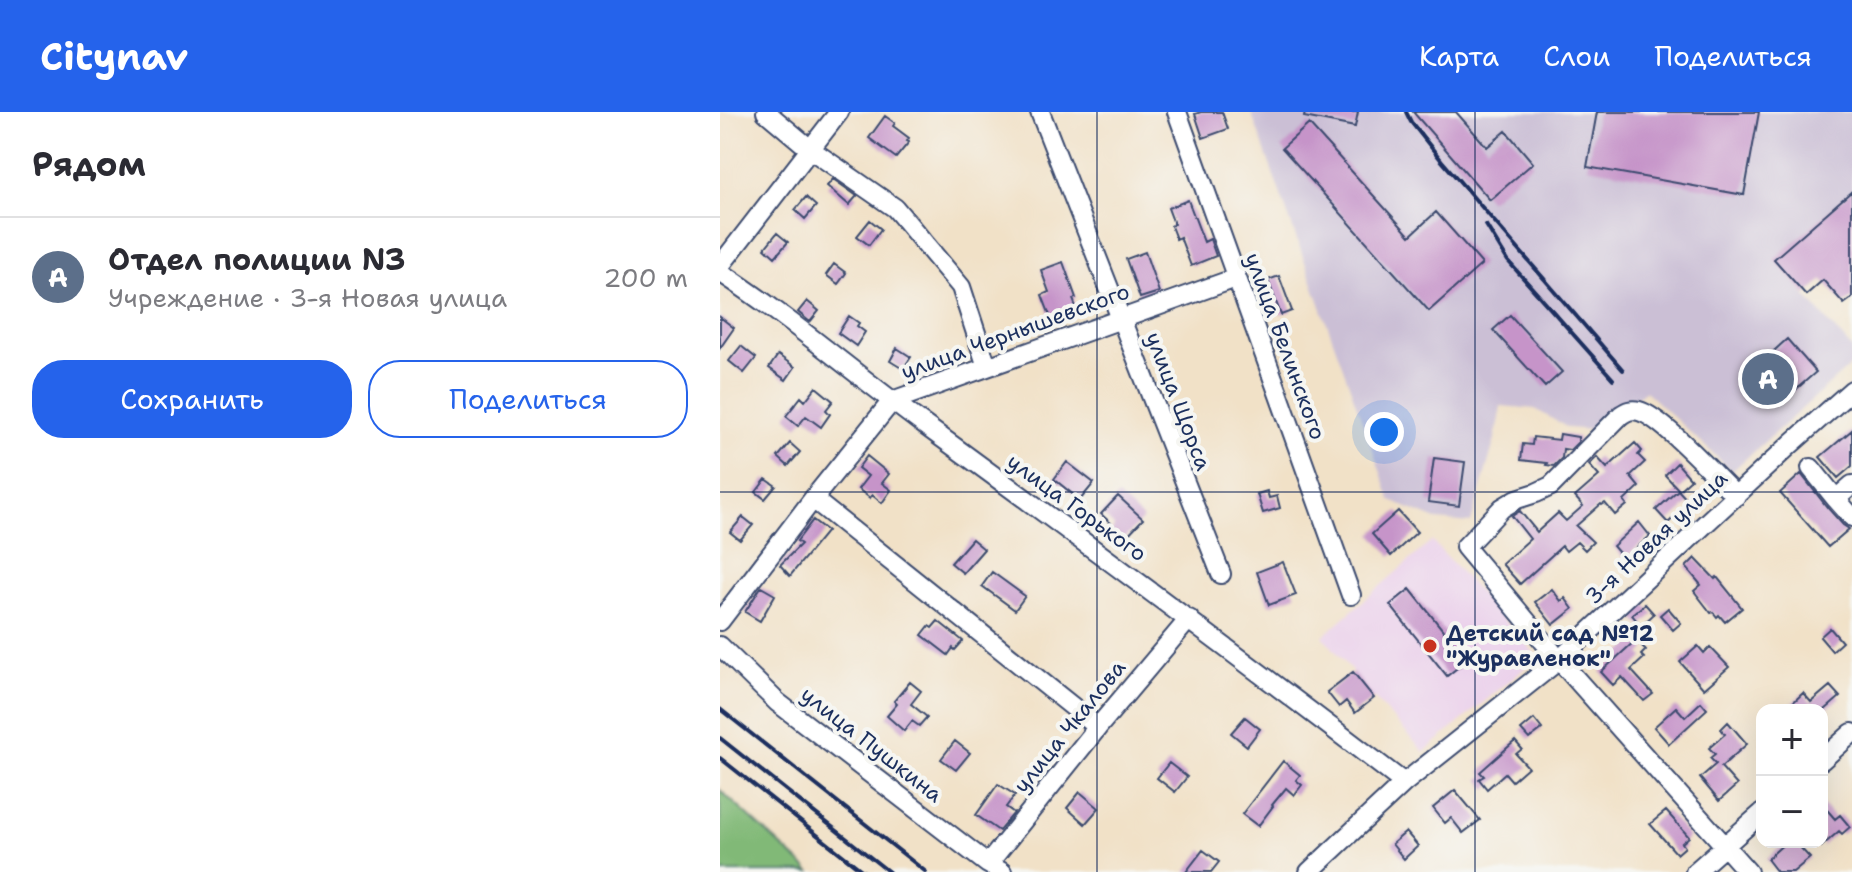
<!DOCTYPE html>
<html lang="ru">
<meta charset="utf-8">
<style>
:root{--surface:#fff;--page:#f2f2f3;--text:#2b2b33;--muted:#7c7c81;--line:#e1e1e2;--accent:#2563eb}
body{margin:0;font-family:"Shantell Sans",sans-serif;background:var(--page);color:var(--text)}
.controls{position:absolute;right:24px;bottom:24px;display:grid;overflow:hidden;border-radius:16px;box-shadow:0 8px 32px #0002}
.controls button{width:72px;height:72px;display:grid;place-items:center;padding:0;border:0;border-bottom:2px solid var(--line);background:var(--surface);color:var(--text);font:40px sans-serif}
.you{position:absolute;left:664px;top:320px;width:28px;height:28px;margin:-20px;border:6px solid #fff;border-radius:50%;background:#1a73e8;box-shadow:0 0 0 12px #1a73e833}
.badge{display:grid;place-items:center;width:52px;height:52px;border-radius:50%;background:var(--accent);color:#fff;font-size:26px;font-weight:700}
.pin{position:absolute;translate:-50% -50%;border:4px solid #fff;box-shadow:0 2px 8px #0006}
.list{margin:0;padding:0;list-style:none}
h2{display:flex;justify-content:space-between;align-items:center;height:104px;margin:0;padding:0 32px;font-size:34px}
h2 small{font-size:26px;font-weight:400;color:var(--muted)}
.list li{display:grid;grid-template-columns:52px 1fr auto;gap:24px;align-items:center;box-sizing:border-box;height:120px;padding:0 32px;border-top:2px solid var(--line)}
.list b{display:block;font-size:30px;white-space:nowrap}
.list p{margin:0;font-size:26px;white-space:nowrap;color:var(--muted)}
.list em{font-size:26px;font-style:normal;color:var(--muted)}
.actions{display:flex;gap:16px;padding:24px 32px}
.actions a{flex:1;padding:18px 0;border:2px solid var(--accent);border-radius:32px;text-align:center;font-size:28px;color:var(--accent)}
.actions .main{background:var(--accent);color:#fff}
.map{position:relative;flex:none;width:1132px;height:760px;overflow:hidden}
header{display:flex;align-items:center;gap:48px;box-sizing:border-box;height:112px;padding:0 40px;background:var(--accent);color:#fff}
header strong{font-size:38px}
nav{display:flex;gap:44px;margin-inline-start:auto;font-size:28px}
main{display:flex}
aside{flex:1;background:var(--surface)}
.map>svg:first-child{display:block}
.built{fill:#ebd1eb}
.industrial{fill:#cbbfd5}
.forest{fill:#81b977;stroke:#4e746a;stroke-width:2}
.building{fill:#c694c9}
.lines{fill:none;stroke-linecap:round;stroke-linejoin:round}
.minor-casing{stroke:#3b4a6e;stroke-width:22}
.minor{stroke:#fff;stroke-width:18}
.rail{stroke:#1b2f5e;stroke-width:4}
.grid{fill:none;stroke:#1b2f5e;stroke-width:2;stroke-opacity:0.55}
.poi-dot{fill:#c8321e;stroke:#f6f6f2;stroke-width:3}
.labels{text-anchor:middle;stroke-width:8;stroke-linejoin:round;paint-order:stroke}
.street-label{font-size:22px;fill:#1b2f5e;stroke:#f6f6f2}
.poi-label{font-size:22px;font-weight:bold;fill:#1b2f5e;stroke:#f6f6f2;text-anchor:start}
</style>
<header>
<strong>Citynav</strong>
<nav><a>Карта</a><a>Слои</a><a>Поделиться</a></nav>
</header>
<main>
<aside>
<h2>Рядом<small></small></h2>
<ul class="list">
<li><span class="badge" style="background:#5c6f8a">A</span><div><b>Отдел полиции N3</b><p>Учреждение · 3-я Новая улица</p></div><em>200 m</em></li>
</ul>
<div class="actions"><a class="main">Сохранить</a><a>Поделиться</a></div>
</aside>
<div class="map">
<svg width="1132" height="760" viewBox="0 0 1132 760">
<rect width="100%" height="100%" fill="#f6f6f2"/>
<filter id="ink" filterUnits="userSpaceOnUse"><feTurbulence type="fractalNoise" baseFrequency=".0125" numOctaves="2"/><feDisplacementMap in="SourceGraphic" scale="16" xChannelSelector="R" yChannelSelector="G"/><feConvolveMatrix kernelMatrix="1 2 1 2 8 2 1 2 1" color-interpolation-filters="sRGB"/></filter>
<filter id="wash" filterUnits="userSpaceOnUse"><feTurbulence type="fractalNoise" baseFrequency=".006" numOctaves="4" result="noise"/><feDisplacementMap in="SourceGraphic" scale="32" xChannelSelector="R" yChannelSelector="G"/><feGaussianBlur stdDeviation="1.8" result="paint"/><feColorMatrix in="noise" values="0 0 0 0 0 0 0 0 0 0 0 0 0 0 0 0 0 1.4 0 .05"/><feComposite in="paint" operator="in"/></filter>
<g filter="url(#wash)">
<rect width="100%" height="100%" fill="#f1e1c7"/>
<path class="built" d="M712 429 818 545 704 640 654 586 603 524Z"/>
<path class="industrial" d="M531 0H1132V79L1054 147 1132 237V252L1012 359 925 279 872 318 848 316 815 297 781 294 775 327 751 411 716 408 671 389Z"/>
<path class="forest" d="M0 678 90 760H0Z"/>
<g id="blocks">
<path class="building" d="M481 0H502L508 17 483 26 475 2Z
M585 0H638L635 15 584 5Z
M693 0H736L767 35 786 19 813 51 770 88Z
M877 0H1039L1024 83 867 55Z
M165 4 175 11 173 14 189 26 187 29 189 30 176 46 149 26Z
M589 12 690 124 716 100 762 152 709 199 562 36Z
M113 67 137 84 129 93 107 74Z
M1132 79V186L1124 192 1103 168 1086 183 1054 147Z
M86 85 96 94 85 107 75 98Z
M468 88 484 130 490 127 496 144 471 154 460 125 456 127 451 114 454 112 448 96Z
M150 108 161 117 149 133 137 124Z
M57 121 68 130 55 145 45 136Z
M425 140 439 180 420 186 406 147Z
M343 150 356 186 353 187 356 195 352 197 354 203 339 209 337 204 331 206 322 183 329 180 321 158Z
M114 152 126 161 118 172 106 163Z
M559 164 572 199 561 203 548 168Z
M87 189 99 199 90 210 78 200Z
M790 203 842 260 825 275 773 218Z
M129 204 139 211 137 214 145 220 136 234 118 221Z
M0 205 14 216 0 236Z
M1067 227 1096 260 1073 280 1044 248Z
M21 234 36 246 24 261 9 249Z
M177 236 191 245 183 257 170 249Z
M58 243 75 255 66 268 49 256Z
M96 275 113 289 106 298 110 302 101 315 86 304 78 314 66 304 81 285 85 289Z
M1132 318V354L1118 366 1100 345Z
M840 322 858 325V330L850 338 843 337 842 346 834 354 826 353 827 351 801 348 803 332 812 333 813 325 839 328Z
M70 331 80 340 68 354 58 345Z
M915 331 922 339 918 343 925 350 910 364 919 375 904 389 907 393 895 403 885 391 882 393 881 392 856 414 873 430 865 438 857 430 846 439 842 434 800 472 782 452 810 427 792 404 800 399 817 420 838 401 846 409 863 394 855 385 879 364 869 353 877 345 887 356Z
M147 344 169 362 162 371 171 378 162 391 152 383 150 386 138 377 148 364 138 356Z
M714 346 745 350 739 394 708 390Z
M347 350 374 371 360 388 334 367Z
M957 351 971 367 959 378 945 363Z
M1081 362 1107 395 1123 413 1129 417 1108 435 1060 381Z
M46 367 56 374 45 387 36 380Z
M958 378 970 391 948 411 936 398Z
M547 379 549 386 557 384 560 396 543 401 537 382Z
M398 384 423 407 401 430 391 421 394 414 381 402Z
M678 399 697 420 671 444 652 422Z
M23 405 33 413 20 428 10 420Z
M93 408 107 419 70 464 60 453 81 432 77 429Z
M919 410 930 424 904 447 893 434Z
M252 427 264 437 243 461 231 451Z
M975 446 995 467 997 465 1022 496 1005 510 999 503 997 505 993 500 991 501 974 479 981 473 966 455Z
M563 450 576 483 549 493 537 460Z
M272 460 305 484 295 498 262 474Z
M41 475 55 483 40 509 25 500Z
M690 477 747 548 727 564 670 493Z
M832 477 841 489 845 486 853 497 833 513 815 490Z
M925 492 934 502 921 514 912 503Z
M948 496 961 511 953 518 940 503Z
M218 509 243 529 235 538 233 536 228 543 202 523 209 514 212 516Z
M1110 516 1122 530 1112 539 1100 525Z
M916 528 926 538 921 543 924 546 911 558 933 582 924 589 902 565 893 573 881 560Z
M978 534 984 541 990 535 1009 555 984 577 960 550Z
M633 560 654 586 635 601 626 589 619 595 607 580Z
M190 570 201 579 191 592 207 605 199 614 192 609 184 619 167 604 177 592 174 589Z
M1110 574 1120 585 1105 598H1065L1083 581 1091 590Z
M981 590 987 597 949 632 934 615 956 595 965 605Z
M525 605 540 617 527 634 511 621Z
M814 607 822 617 809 627 801 618Z
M1008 610 1027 632 1001 655 1017 673 999 689 980 666 996 652 990 646 995 642 989 636 1005 622 1001 617Z
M235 629 250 641 236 658 221 647Z
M795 629 802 637 796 642 808 655 792 669 785 661 767 677 759 667 764 664 760 660Z
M563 649 580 663 576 668 582 673 574 683 566 676 552 693 553 694 538 714 522 702Z
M449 651 467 665 455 680 437 666Z
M278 672 295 683 286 695 294 701 279 719 256 703Z
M735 678 760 708 743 721 731 706 725 711 713 696Z
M360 680 379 696 365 712 347 696Z
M1102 692 1115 707 1120 703 1130 715 1122 722 1119 719 1102 734Z
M946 699 969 725 962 731 965 735 957 742 930 712Z
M686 720 698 734 684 747 672 732Z
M1066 730H1075L1090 746 1073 760H1057L1047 747Z
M483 738 499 750 491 760H466Z"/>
</g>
</g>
<g filter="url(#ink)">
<use href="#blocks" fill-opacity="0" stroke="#3b4a6e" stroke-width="2"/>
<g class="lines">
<g class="minor-casing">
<path id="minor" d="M46 0 90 37 175 96 241 175 267 255
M320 0 501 462
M457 0 631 483
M0 154 119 0
M0 160C69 205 132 260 199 309 362 428 524 548 684 671
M1091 356 1116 387
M1132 373 1116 387 1132 405
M1016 384C996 365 942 305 919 299 911 297 907 299 901 303L831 374 816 381 797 387 782 396 745 435 839 548 1028 760
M93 387 378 615
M0 509 93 387 172 289 516 166
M0 534 57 590 268 752 282 760
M1102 648 1132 621
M268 752 378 615 469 507
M589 760 684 671 839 548 1071 332 1132 278
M975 760 1042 701"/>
</g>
<use href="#minor" class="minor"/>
<path class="rail" d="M686 0 691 10 722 49 903 258
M766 113 788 149 893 267
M0 597 206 760
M0 626 169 760
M0 646 144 760"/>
</g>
</g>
<path class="grid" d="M377 0V760M755 0V760M0 380H1132"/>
<circle class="poi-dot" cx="710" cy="534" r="8"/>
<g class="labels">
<g class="street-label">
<text transform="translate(295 219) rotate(-20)" y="8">улица Чернышевского</text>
<text transform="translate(566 234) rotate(70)" y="8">улица Белинского</text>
<text transform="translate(459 289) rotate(69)" y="8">улица Щорса</text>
<text transform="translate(357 395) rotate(36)" y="8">улица Горького</text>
<text transform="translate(936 425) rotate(-43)" y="8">3-я Новая улица</text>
<text transform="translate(349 614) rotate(-51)" y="8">улица Чкалова</text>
<text transform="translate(152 632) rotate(38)" y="8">улица Пушкина</text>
</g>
<g class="poi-label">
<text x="726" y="529">Детский сад №12<tspan x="726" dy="25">"Журавленок"</tspan></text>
</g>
</g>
</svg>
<div class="controls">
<button>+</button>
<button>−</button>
</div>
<div class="you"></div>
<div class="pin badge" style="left:1048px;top:267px;background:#5c6f8a">A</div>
</div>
</main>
